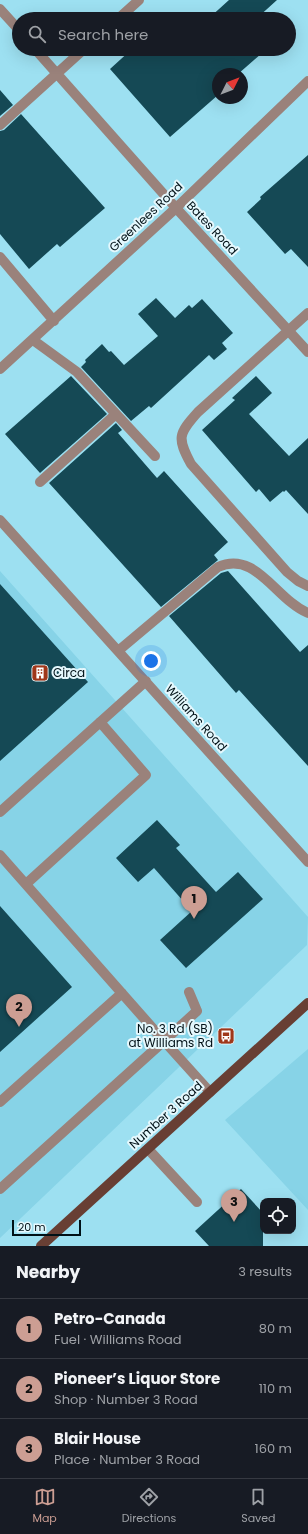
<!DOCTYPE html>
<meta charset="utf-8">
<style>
:root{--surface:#171b24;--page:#20242c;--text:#f1f3f6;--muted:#9ea1a6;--line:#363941;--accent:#cc9e93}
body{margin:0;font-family:Poppins,sans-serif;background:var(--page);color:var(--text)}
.controls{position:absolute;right:12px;bottom:12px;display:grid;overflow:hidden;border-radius:8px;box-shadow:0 4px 16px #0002}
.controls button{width:36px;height:36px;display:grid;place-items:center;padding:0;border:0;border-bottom:1px solid var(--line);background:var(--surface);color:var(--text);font:20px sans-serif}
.compass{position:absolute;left:212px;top:68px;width:36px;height:36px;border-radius:50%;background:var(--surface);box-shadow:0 4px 16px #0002;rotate:48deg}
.scale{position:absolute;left:12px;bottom:10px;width:69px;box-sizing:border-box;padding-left:4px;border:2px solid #001117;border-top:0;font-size:11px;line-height:14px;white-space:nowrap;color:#001117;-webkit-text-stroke:3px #e5f8fd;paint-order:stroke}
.you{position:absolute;left:151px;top:661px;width:14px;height:14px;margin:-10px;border:3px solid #fff;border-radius:50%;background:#1a73e8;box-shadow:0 0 0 6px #1a73e833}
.badge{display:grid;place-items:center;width:26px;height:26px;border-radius:50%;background:var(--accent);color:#111;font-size:13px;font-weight:700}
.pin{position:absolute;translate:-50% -33px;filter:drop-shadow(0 1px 2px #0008)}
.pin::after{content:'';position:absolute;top:21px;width:14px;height:12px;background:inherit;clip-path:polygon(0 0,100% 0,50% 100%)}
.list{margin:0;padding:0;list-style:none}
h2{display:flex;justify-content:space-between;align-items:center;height:52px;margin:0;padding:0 16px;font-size:17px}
h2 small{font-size:13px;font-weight:400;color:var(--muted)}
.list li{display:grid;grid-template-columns:26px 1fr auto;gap:12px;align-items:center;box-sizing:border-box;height:60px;padding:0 16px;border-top:1px solid var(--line)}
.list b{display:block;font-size:15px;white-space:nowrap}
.list p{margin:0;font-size:13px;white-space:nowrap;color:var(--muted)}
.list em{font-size:13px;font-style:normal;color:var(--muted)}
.icon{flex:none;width:22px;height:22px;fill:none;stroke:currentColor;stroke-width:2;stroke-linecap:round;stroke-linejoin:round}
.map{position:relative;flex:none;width:308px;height:1246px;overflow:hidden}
.search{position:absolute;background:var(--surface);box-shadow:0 4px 16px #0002;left:12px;right:12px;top:12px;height:44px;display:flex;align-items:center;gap:10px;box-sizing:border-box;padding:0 14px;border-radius:22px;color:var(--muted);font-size:15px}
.sheet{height:232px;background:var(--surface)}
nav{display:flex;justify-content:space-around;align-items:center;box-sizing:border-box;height:56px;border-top:1px solid var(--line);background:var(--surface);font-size:11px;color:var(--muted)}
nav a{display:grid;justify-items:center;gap:2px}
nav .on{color:var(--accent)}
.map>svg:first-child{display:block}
.built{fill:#87d3e7}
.building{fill:#154955}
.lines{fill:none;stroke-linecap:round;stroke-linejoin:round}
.minor{stroke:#9a827b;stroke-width:10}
.major{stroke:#683f34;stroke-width:10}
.labels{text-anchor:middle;stroke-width:4;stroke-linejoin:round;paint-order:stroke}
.street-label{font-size:12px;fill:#001117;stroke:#e5f8fd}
.poi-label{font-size:12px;fill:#001117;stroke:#e5f8fd;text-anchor:start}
</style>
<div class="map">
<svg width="308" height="1246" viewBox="0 0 308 1246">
<rect width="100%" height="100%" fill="#9de0f1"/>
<path class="built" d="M0 571 308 917 307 945 0 1238Z
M308 1049V1210L225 1120Z"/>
<path class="building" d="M229 0H277L256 19H208Z
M132 49H256L261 54 238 74H218V95L170 137 110 69Z
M0 90 13 105 0 116Z
M21 114 105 208 60 247 57 244 29 269 0 234V131L4 130Z
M308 155V267L291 249 285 254 247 212 261 199 260 197Z
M156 298 175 318 189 305 192 308 202 299 233 333 222 343 227 349 214 360 209 355 151 408 149 406 131 421 81 367 86 362 85 360 102 344 109 352 111 351 124 365 158 336 138 314Z
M71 376 107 414 40 473 5 434Z
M256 376 272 393 249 414 289 456 308 438V514L286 490 284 492 283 491 270 502 259 489 256 492 202 430 235 400 232 398Z
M116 423 122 430 118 433 157 478 164 471 228 542 214 555 218 560 161 607 49 483Z
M228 571 300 652 308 645V766L239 690 236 693 169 616 221 573Z
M0 584 88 682 0 761Z
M157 820 180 845 176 848 216 892 238 872 263 899 186 968 160 940 192 911 154 868 138 882 116 858Z
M0 906 72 987 0 1052Z
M241 1189 263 1213V1246H209L195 1231Z"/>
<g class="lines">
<path class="minor" d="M0 9 19 30
M118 19 139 0
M35 49 176 208 308 352
M0 125 84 49
M0 257 54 321
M308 313 198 412C178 434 177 438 191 464L287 572 298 581 308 586
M33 340 77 372 155 456
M0 369 176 208 308 81
M40 482 116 414
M0 520 308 862
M118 651 218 567C256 550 275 599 308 613
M0 812 146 681
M0 855 164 1041 0 1189
M26 884 146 775 100 722
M189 992 197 1011 164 1041 210 1092
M0 1102 122 993
M148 1149 197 1202"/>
<path class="major" d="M41 1246 308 1003"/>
</g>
<defs>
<g id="building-square" transform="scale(0.9)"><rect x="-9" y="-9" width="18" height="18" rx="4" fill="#9f371a" stroke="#e5f8fd"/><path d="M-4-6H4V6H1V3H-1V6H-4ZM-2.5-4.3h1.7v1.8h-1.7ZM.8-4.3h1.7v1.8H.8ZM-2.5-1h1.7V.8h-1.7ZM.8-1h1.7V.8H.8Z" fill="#fff"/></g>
<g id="bus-square" transform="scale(0.9)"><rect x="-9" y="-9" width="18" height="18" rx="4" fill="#9f371a" stroke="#e5f8fd"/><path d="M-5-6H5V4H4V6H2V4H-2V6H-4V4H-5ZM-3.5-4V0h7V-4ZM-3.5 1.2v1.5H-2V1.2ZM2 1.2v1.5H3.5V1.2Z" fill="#fff"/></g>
</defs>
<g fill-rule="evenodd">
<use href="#building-square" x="40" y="673"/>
<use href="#bus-square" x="226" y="1036"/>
</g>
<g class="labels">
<g class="street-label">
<text transform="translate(146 217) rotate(-43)" y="4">Greenlees Road</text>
<text transform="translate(212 228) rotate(47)" y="4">Bates Road</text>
<text transform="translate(196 718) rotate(48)" y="4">Williams Road</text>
<text transform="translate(166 1115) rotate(-42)" y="4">Number 3 Road</text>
</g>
<g class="poi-label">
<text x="53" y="677">Circa</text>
<text x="213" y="1033" text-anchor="end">No. 3 Rd (SB)<tspan x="213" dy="14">at Williams Rd</tspan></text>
</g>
</g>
</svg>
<div class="controls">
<button><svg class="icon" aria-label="locate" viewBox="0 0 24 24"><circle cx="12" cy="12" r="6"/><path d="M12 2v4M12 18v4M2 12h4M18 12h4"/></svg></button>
</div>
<svg class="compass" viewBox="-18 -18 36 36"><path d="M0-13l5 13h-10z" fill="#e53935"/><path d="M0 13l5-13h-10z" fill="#9ea1a6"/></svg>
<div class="scale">20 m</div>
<div class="you"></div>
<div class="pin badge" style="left:194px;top:919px">1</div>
<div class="pin badge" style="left:19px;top:1027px">2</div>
<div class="pin badge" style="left:234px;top:1222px">3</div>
<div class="search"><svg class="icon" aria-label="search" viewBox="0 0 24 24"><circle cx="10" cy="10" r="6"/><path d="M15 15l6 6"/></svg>Search here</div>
</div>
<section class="sheet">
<h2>Nearby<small>3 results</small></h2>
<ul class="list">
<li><span class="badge">1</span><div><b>Petro-Canada</b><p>Fuel · Williams Road</p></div><em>80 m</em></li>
<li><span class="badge">2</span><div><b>Pioneer’s Liquor Store</b><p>Shop · Number 3 Road</p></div><em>110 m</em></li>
<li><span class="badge">3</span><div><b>Blair House</b><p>Place · Number 3 Road</p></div><em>160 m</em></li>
</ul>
</section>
<nav>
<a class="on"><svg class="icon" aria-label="map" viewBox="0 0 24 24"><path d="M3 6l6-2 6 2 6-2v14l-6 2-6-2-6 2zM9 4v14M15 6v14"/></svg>Map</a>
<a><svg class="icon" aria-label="directions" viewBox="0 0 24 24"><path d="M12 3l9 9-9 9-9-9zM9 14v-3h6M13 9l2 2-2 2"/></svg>Directions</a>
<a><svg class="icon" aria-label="saved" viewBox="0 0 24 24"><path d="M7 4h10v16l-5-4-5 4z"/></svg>Saved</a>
</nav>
